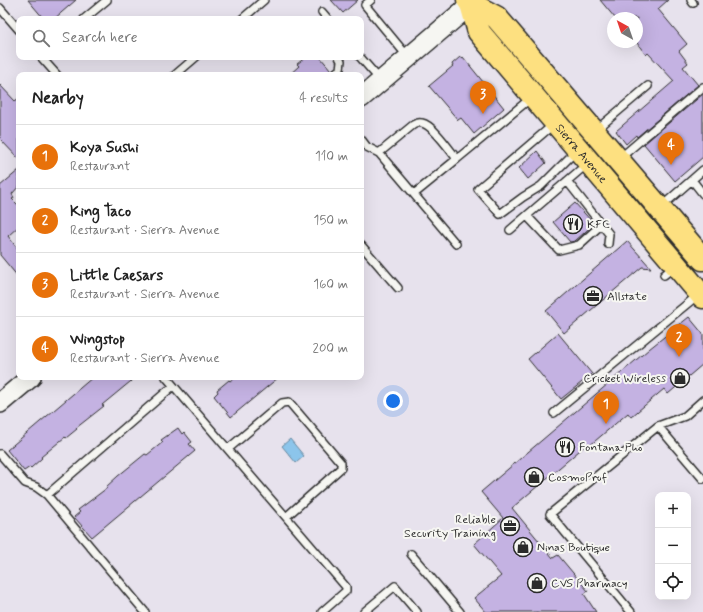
<!DOCTYPE html>
<meta charset="utf-8">
<style>
:root{--surface:#fff;--page:#f6f6f6;--text:#222;--muted:#767676;--line:#e0e0e0;--accent:#b45309}
body{margin:0;font-family:Mynerve,sans-serif;background:var(--page);color:var(--text)}
.controls{position:absolute;right:12px;bottom:12px;display:grid;overflow:hidden;border-radius:8px;box-shadow:0 4px 16px #0002}
.controls button{width:36px;height:36px;display:grid;place-items:center;padding:0;border:0;border-bottom:1px solid var(--line);background:var(--surface);color:var(--text);font:20px sans-serif}
.compass{position:absolute;left:607px;top:12px;width:36px;height:36px;border-radius:50%;background:var(--surface);box-shadow:0 4px 16px #0002;rotate:320deg}
.you{position:absolute;left:393px;top:401px;width:14px;height:14px;margin:-10px;border:3px solid #fff;border-radius:50%;background:#1a73e8;box-shadow:0 0 0 6px #1a73e833}
.badge{display:grid;place-items:center;width:26px;height:26px;border-radius:50%;background:var(--accent);color:#fff;font-size:13px;font-weight:700}
.pin{position:absolute;translate:-50% -33px;filter:drop-shadow(0 1px 2px #0008)}
.pin::after{content:'';position:absolute;top:21px;width:14px;height:12px;background:inherit;clip-path:polygon(0 0,100% 0,50% 100%)}
.list{margin:0;padding:0;list-style:none}
h2{display:flex;justify-content:space-between;align-items:center;height:52px;margin:0;padding:0 16px;font-size:17px}
h2 small{font-size:13px;font-weight:400;color:var(--muted)}
.list li{display:grid;grid-template-columns:26px 1fr auto;gap:12px;align-items:center;box-sizing:border-box;height:64px;padding:0 16px;border-top:1px solid var(--line)}
.list b{display:block;font-size:15px;white-space:nowrap}
.list p{margin:0;font-size:13px;white-space:nowrap;color:var(--muted)}
.list em{font-size:13px;font-style:normal;color:var(--muted)}
.icon{flex:none;width:22px;height:22px;fill:none;stroke:currentColor;stroke-width:2;stroke-linecap:round;stroke-linejoin:round}
.map{position:relative;flex:none;width:703px;height:612px;overflow:hidden}
.search{position:absolute;background:var(--surface);box-shadow:0 4px 16px #0002;left:16px;top:16px;width:348px;height:44px;display:flex;align-items:center;gap:10px;box-sizing:border-box;padding:0 14px;border-radius:8px;color:var(--muted);font-size:15px}
.panel{position:absolute;background:var(--surface);box-shadow:0 4px 16px #0002;left:16px;top:72px;width:348px;height:308px;border-radius:8px}
.map>svg:first-child{display:block}
.water{fill:#8cc5eb;stroke:#65879e}
.building{fill:#c4b2e2;stroke:#2b2b2b}
.lines{fill:none;stroke-linecap:round;stroke-linejoin:round}
.lane-casing{stroke:#2b2b2b;stroke-width:10}
.secondary-casing{stroke:#2b2b2b;stroke-width:22}
.primary-casing{stroke:#2b2b2b;stroke-width:25}
.lane{stroke:#f6f6f2;stroke-width:7}
.secondary{stroke:#f6f6f2;stroke-width:19}
.primary{stroke:#fde080;stroke-width:22}
.labels{text-anchor:middle;stroke-width:4;stroke-linejoin:round;paint-order:stroke}
.street-label{font-size:12px;fill:#2b2b2b;stroke:#f6f6f2}
.poi-label{font-size:12px;fill:#2b2b2b;stroke:#f6f6f2;text-anchor:start}
</style>
<div class="map">
<svg width="703" height="612" viewBox="0 0 703 612">
<rect width="100%" height="100%" fill="#e7e2ed"/>
<filter id="ink" filterUnits="userSpaceOnUse"><feTurbulence type="fractalNoise" baseFrequency=".025" numOctaves="2"/><feDisplacementMap in="SourceGraphic" scale="8" xChannelSelector="R" yChannelSelector="G"/><feConvolveMatrix kernelMatrix="1 2 1 2 8 2 1 2 1" color-interpolation-filters="sRGB"/></filter>
<g filter="url(#ink)">
<path class="water" d="M290 439 304 456 296 463 282 446Z"/>
<path class="building" d="M28 0H76L54 19H44Z
M331 0H358L343 13Z
M600 0H668L658 9 687 44 679 51 688 63 683 67 698 85 637 137 636 135 626 144 616 131 674 81 648 53 646 55 637 43V18H615Z
M306 57H320L331 70 325 75H289L299 66 297 64Z
M460 57 462 58 463 57 504 108 474 134 461 118 458 120 429 86 453 66 452 64Z
M0 85 15 101 19 98V159L0 139Z
M703 94V157L675 181 644 144Z
M537 151 546 163 528 179 519 168Z
M19 170V186L12 194 14 198 12 199 19 206V226L8 236 19 251V278L0 255V186Z
M575 203 594 224 575 241 570 242 553 222Z
M627 241 651 268 642 267 564 333 546 311Z
M689 317 703 334V364L668 394 664 389 631 417 628 413 588 447 586 445 512 508 553 558 558 555 588 591 584 594 596 612H486L474 598 501 576 474 544 503 518 481 492 649 349Z
M558 333 592 374 561 399 528 359Z
M93 377H136L102 405 104 406 76 428 77 429 66 438 65 437 41 457 42 458 31 468 30 467 24 471 7 450Z
M235 377H279L231 417 214 396 218 392 217 390 229 380 230 381Z
M178 428 182 434 184 432 192 442 189 444 195 451 92 537 74 517 80 512 78 510 107 488 106 487 118 476 145 454 147 455 163 442 161 440Z"/>
<g class="lines">
<g class="lane-casing">
<path id="lane" d="M371 0 365 5 408 57
M691 0 693 3
M0 8 19 30
M322 12 328 19
M84 19 107 0
M242 19 264 0
M41 57 57 75
M360 57 381 81
M175 75 196 57
M333 75 340 69 341 61 339 57
M554 124 478 189 500 214 523 197 541 186 577 150
M596 130 648 86
M361 139 367 147 379 153 456 244
M379 153 413 125C416 123 418 122 422 123 433 125 449 149 457 159L531 98
M620 158 703 87
M692 180 703 194
M567 181 609 234 608 244
M414 194 457 159
M661 207 703 170
M527 216 559 250 579 245 602 224
M510 230 587 164
M361 245 398 288
M664 275 674 267
M166 377 346 587V591L322 612
M554 413 698 295
M658 426 685 416 703 400
M228 449 282 403 289 402 341 463V468L286 517
M0 454 25 483 36 487 47 495 145 612
M47 495 173 386
M411 554 460 612
M364 612 395 586 417 612
M631 612 550 514 658 426 703 479"/>
</g>
<g class="secondary-casing">
<path id="secondary" d="M361 98 476 0
M0 403 31 377"/>
</g>
<g class="primary-casing">
<g id="primary">
<path d="M468 0 471 4 496 17 703 259"/>
<path id="s1" d="M471 4 479 32 703 297"/>
</g>
</g>
<use href="#lane" class="lane"/>
<use href="#secondary" class="secondary"/>
<use href="#primary" class="primary"/>
</g>
</g>
<defs>
<g id="restaurant-ring" transform="scale(1)"><circle r="9.5" fill="#f6f6f2" stroke="#2b2b2b" stroke-width="1.5"/><path d="M-5-6h1v4h1v-4h1v4h1v-4h1v5L-1.5 .5V6h-2V.5L-5-1ZM5-6V6H3V1.5H1.5Q1.5-4 5-6Z" fill="#2b2b2b"/></g>
<g id="office-ring" transform="scale(1)"><circle r="9.5" fill="#f6f6f2" stroke="#2b2b2b" stroke-width="1.5"/><path d="M-6-3h4V-5.5h4V-3h4V5H-6ZM-1-4.5V-3h2v-1.5ZM-6 0V1H6V0Z" fill="#2b2b2b"/></g>
<g id="shop-ring" transform="scale(1)"><circle r="9.5" fill="#f6f6f2" stroke="#2b2b2b" stroke-width="1.5"/><path d="M-5-2.5h2.3a2.7 3.5 0 0 1 5.4 0H5L5.5 6h-11ZM-1.5-2.5h3a1.5 2.3 0 0 0-3 0Z" fill="#2b2b2b"/></g>
</defs>
<g fill-rule="evenodd">
<use href="#restaurant-ring" x="573" y="224"/>
<use href="#office-ring" x="593" y="296"/>
<use href="#shop-ring" x="680" y="378"/>
<use href="#restaurant-ring" x="565" y="447"/>
<use href="#shop-ring" x="534" y="477"/>
<use href="#office-ring" x="510" y="526"/>
<use href="#shop-ring" x="523" y="547"/>
<use href="#shop-ring" x="537" y="583"/>
</g>
<g class="labels">
<g class="street-label">
<text dy="4" stroke="none"><textPath href="#s1" startOffset="188">Sierra Avenue</textPath></text>
</g>
<g class="poi-label">
<text x="587" y="228">KFC</text>
<text x="607" y="300">Allstate</text>
<text x="666" y="382" text-anchor="end">Cricket Wireless</text>
<text x="579" y="451">Fontana Pho</text>
<text x="548" y="481">CosmoProf</text>
<text x="496" y="523" text-anchor="end">Reliable<tspan x="496" dy="14">Security Training</tspan></text>
<text x="537" y="551">Ninas Boutique</text>
<text x="551" y="587">CVS Pharmacy</text>
</g>
</g>
</svg>
<div class="controls">
<button>+</button>
<button>−</button>
<button><svg class="icon" aria-label="locate" viewBox="0 0 24 24"><circle cx="12" cy="12" r="6"/><path d="M12 2v4M12 18v4M2 12h4M18 12h4"/></svg></button>
</div>
<svg class="compass" viewBox="-18 -18 36 36"><path d="M0-13l5 13h-10z" fill="#e53935"/><path d="M0 13l5-13h-10z" fill="#767676"/></svg>
<div class="you"></div>
<div class="pin badge" style="left:606px;top:424px;background:#e8710a">1</div>
<div class="pin badge" style="left:679px;top:357px;background:#e8710a">2</div>
<div class="pin badge" style="left:483px;top:114px;background:#e8710a">3</div>
<div class="pin badge" style="left:671px;top:165px;background:#e8710a">4</div>
<div class="search"><svg class="icon" aria-label="search" viewBox="0 0 24 24"><circle cx="10" cy="10" r="6"/><path d="M15 15l6 6"/></svg>Search here</div>
<section class="panel">
<h2>Nearby<small>4 results</small></h2>
<ul class="list">
<li><span class="badge" style="background:#e8710a">1</span><div><b>Koya Sushi</b><p>Restaurant</p></div><em>110 m</em></li>
<li><span class="badge" style="background:#e8710a">2</span><div><b>King Taco</b><p>Restaurant · Sierra Avenue</p></div><em>150 m</em></li>
<li><span class="badge" style="background:#e8710a">3</span><div><b>Little Caesars</b><p>Restaurant · Sierra Avenue</p></div><em>160 m</em></li>
<li><span class="badge" style="background:#e8710a">4</span><div><b>Wingstop</b><p>Restaurant · Sierra Avenue</p></div><em>200 m</em></li>
</ul>
</section>
</div>
